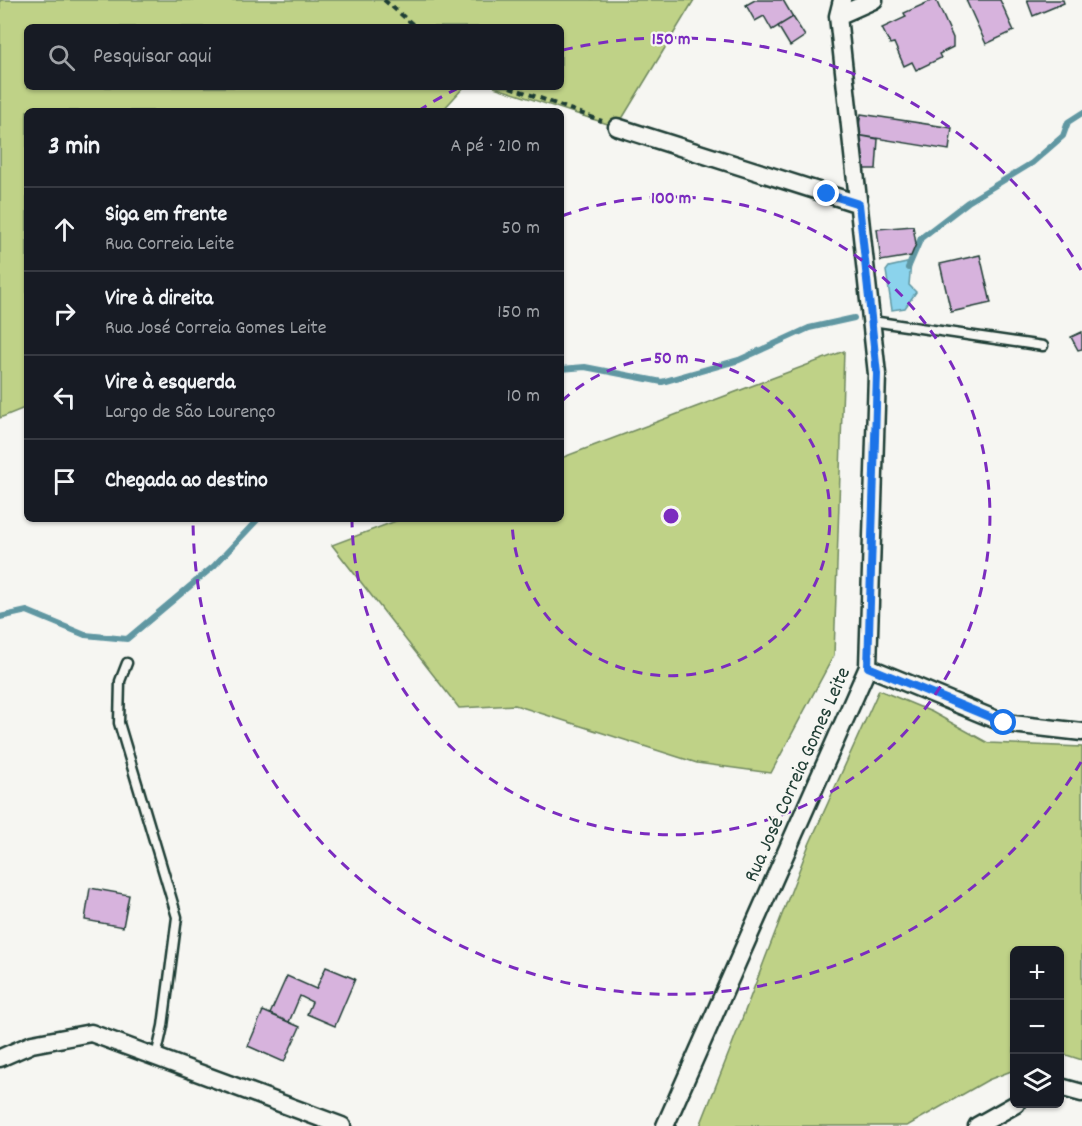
<!DOCTYPE html>
<html lang="pt">
<meta charset="utf-8">
<style>
:root{--surface:#171b24;--page:#242831;--text:#f1f3f6;--muted:#9ea1a6;--line:#363941}
body{margin:0;font-family:Dekko,sans-serif;background:var(--page);color:var(--text)}
.controls{position:absolute;right:18px;bottom:18px;display:grid;overflow:hidden;border-radius:9px;box-shadow:0 2px 4px #0004}
.controls button{width:54px;height:54px;display:grid;place-items:center;padding:0;border:0;border-bottom:2px solid var(--line);background:var(--surface);color:var(--text);font:30px sans-serif}
.stop{position:absolute;width:18px;height:18px;margin:-14px;border:4px solid #1a73e8;border-radius:50%;background:#fff}
.stop.end{background:#1a73e8;border-color:#fff;box-shadow:0 2px 6px #0008}
.list{margin:0;padding:0;list-style:none}
h2{display:flex;justify-content:space-between;align-items:center;height:78px;margin:0;padding:0 24px;font-size:26px}
h2 small{font-size:20px;font-weight:400;color:var(--muted)}
.list li{display:grid;grid-template-columns:39px 1fr auto;gap:18px;align-items:center;box-sizing:border-box;height:84px;padding:0 24px;border-top:2px solid var(--line)}
.list b{display:block;font-size:22px;white-space:nowrap}
.list p{margin:0;font-size:20px;white-space:nowrap;color:var(--muted)}
.list em{font-size:20px;font-style:normal;color:var(--muted)}
.icon{flex:none;width:33px;height:33px;fill:none;stroke:currentColor;stroke-width:2;stroke-linecap:round;stroke-linejoin:round}
.map{position:relative;flex:none;width:1082px;height:1126px;overflow:hidden}
.search{position:absolute;background:var(--surface);box-shadow:0 2px 4px #0004;left:24px;top:24px;width:540px;height:66px;display:flex;align-items:center;gap:15px;box-sizing:border-box;padding:0 21px;border-radius:9px;color:var(--muted);font-size:22px}
.panel{position:absolute;background:var(--surface);box-shadow:0 2px 4px #0004;left:24px;top:108px;width:540px;height:414px;border-radius:9px}
.map>svg:first-child{display:block}
.green{fill:#bfd287;stroke:#6f885e;stroke-width:1.5}
.water{fill:#8bd3ec;stroke:#6097a2;stroke-width:1.5}
.lines{fill:none;stroke-linecap:round;stroke-linejoin:round}
.stream{stroke:#6097a2;stroke-width:6}
.building{fill:#d7b3dd;stroke:#1f3d34;stroke-width:1.5}
.lane-casing{stroke:#1f3d34;stroke-width:13}
.street-casing{stroke:#1f3d34;stroke-width:21}
.path{stroke:#1f3d34;stroke-width:4;stroke-dasharray:6 4.5;stroke-linecap:butt}
.lane{stroke:#f6f6f2;stroke-width:8}
.street{stroke:#f6f6f2;stroke-width:16}
.route{stroke:#1a73e8;stroke-width:8}
.ring{fill:none;stroke:#7b2cbf;stroke-width:3;stroke-dasharray:10 8}
.labels{text-anchor:middle;stroke-width:4.5;stroke-linejoin:round;paint-order:stroke}
.street-label{font-size:21px;fill:#1f3d34;stroke:#f6f6f2}
.centre{fill:#7b2cbf;stroke:#f6f6f2;stroke-width:3}
.ring-label{font-size:18px;text-anchor:middle;font-weight:bold;fill:#7b2cbf;stroke:#f6f6f2;stroke-width:4.5;stroke-linejoin:round;paint-order:stroke}
</style>
<div class="map">
<svg width="1082" height="1126" viewBox="0 0 1082 1126">
<rect width="100%" height="100%" fill="#f6f6f2"/>
<filter id="ink" filterUnits="userSpaceOnUse"><feTurbulence type="fractalNoise" baseFrequency=".0167" numOctaves="2"/><feDisplacementMap in="SourceGraphic" scale="12" xChannelSelector="R" yChannelSelector="G"/><feConvolveMatrix kernelMatrix="1 2 1 2 8 2 1 2 1" color-interpolation-filters="sRGB"/></filter>
<g filter="url(#ink)">
<path class="green" d="M0 0H694L617 127 494 87H561V27H27V87H464L442 111H27V407L0 418Z
M844 351 834 655 771 773 697 763 515 705 459 708 332 545 401 519H561V458Z
M879 690 932 712 988 743 1082 747V1060L1060 1053V950H1014V1070L988 1080 907 1126H700L730 1050 808 847Z"/>
<path class="water" d="M911 262 909 285 916 292 905 308 892 310 886 271 889 267Z"/>
<g class="lines">
<path class="stream" d="M908 268 921 238 968 202 1032 163 1063 136 1068 122 1082 113
M561 369 585 367 662 382 739 360 809 328 854 318
M0 617 27 611 85 635 127 639 214 566 258 519"/>
</g>
<path class="building" d="M755 0H783L793 17 772 30 764 16 755 21 746 5Z
M933 0H936L953 38V47L939 54 941 58 916 70 912 62 904 66 894 43 890 44 882 28 906 17 904 13Z
M966 0H1000L1014 31 986 44Z
M1027 0H1063L1064 3 1033 16Z
M793 17 805 36 790 46 778 26Z
M861 114 952 128 949 150 857 135Z
M857 135 878 139 876 169H863Z
M913 226 916 244 911 256 881 261 877 229Z
M980 255 991 303 951 312 940 264Z
M1082 332V349L1078 350 1071 337Z
M90 888 129 895 123 927 85 920Z
M326 967 355 979 335 1026 307 1014 312 1002 300 996 289 1022 270 1014 287 976 316 989Z
M263 1011 300 1027 284 1062 248 1046Z"/>
<g class="lines">
<g class="lane-casing">
<path id="lane" d="M872 321 1043 346
M127 663 120 681 119 723 177 917 163 1026 156 1057"/>
</g>
<g class="street-casing">
<path id="street" d="M838 16 874 0
M617 127 859 204
M868 667 1004 723 1082 732
M0 1058 32 1044 91 1033 342 1126
M1060 1087 1082 1093
M665 1126 868 667 877 374 838 16 842 0
M977 1126 1016 1104"/>
</g>
<path class="path" d="M384 0 416 27
M510 87 602 121"/>
<use href="#lane" class="lane"/>
<use href="#street" class="street"/>
</g>
</g>
<g class="lines" filter="url(#ink)">
<path class="route" d="M827 194 859 204 877 374 868 667 1004 723"/>
</g>
<g class="ring">
<path d="M562 401A159 159 0 1 1 512 520"/>
<path d="M562 216A319 319 0 1 1 352 522"/>
<path d="M1081 762A478 478 0 0 1 193 520M418 111A478 478 0 0 1 458 88M563 50A478 478 0 0 1 1081 270"/>
</g>
<g class="labels">
<g class="street-label">
<text transform="translate(796 774) rotate(-66)" y="7">Rua José Correia Gomes Leite</text>
</g>
</g>
<circle cx="671" cy="516" r="9" class="centre"/>
<g class="ring-label">
<text x="671" y="44">150 m</text>
<text x="671" y="203">100 m</text>
<text x="671" y="363">50 m</text>
</g>
</svg>
<div class="controls">
<button>+</button>
<button>−</button>
<button><svg class="icon" aria-label="layers" viewBox="0 0 24 24"><path d="M12 4l9 5-9 5-9-5zM3 14l9 5 9-5"/></svg></button>
</div>
<div class="stop" style="left:1004px;top:723px"></div>
<div class="stop end" style="left:827px;top:194px"></div>
<div class="search"><svg class="icon" aria-label="search" viewBox="0 0 24 24"><circle cx="10" cy="10" r="6"/><path d="M15 15l6 6"/></svg>Pesquisar aqui</div>
<section class="panel">
<h2>3 min<small>A pé · 210 m</small></h2>
<ul class="list">
<li><svg class="icon" aria-label="ahead" viewBox="0 0 24 24"><path d="M12 20V5M6 11l6-6 6 6"/></svg><div><b>Siga em frente</b><p>Rua Correia Leite</p></div><em>50 m</em></li>
<li><svg class="icon" aria-label="right" viewBox="0 0 24 24"><path d="M7 20v-9h11M14 6l5 5-5 5"/></svg><div><b>Vire à direita</b><p>Rua José Correia Gomes Leite</p></div><em>150 m</em></li>
<li><svg class="icon" aria-label="left" viewBox="0 0 24 24"><path d="M17 20v-9H6M10 6l-5 5 5 5"/></svg><div><b>Vire à esquerda</b><p>Largo de São Lourenço</p></div><em>10 m</em></li>
<li><svg class="icon" aria-label="arrive" viewBox="0 0 24 24"><path d="M6 21V4h12l-3 4 3 4H6"/></svg><div><b>Chegada ao destino</b></div></li>
</ul>
</section>
</div>
